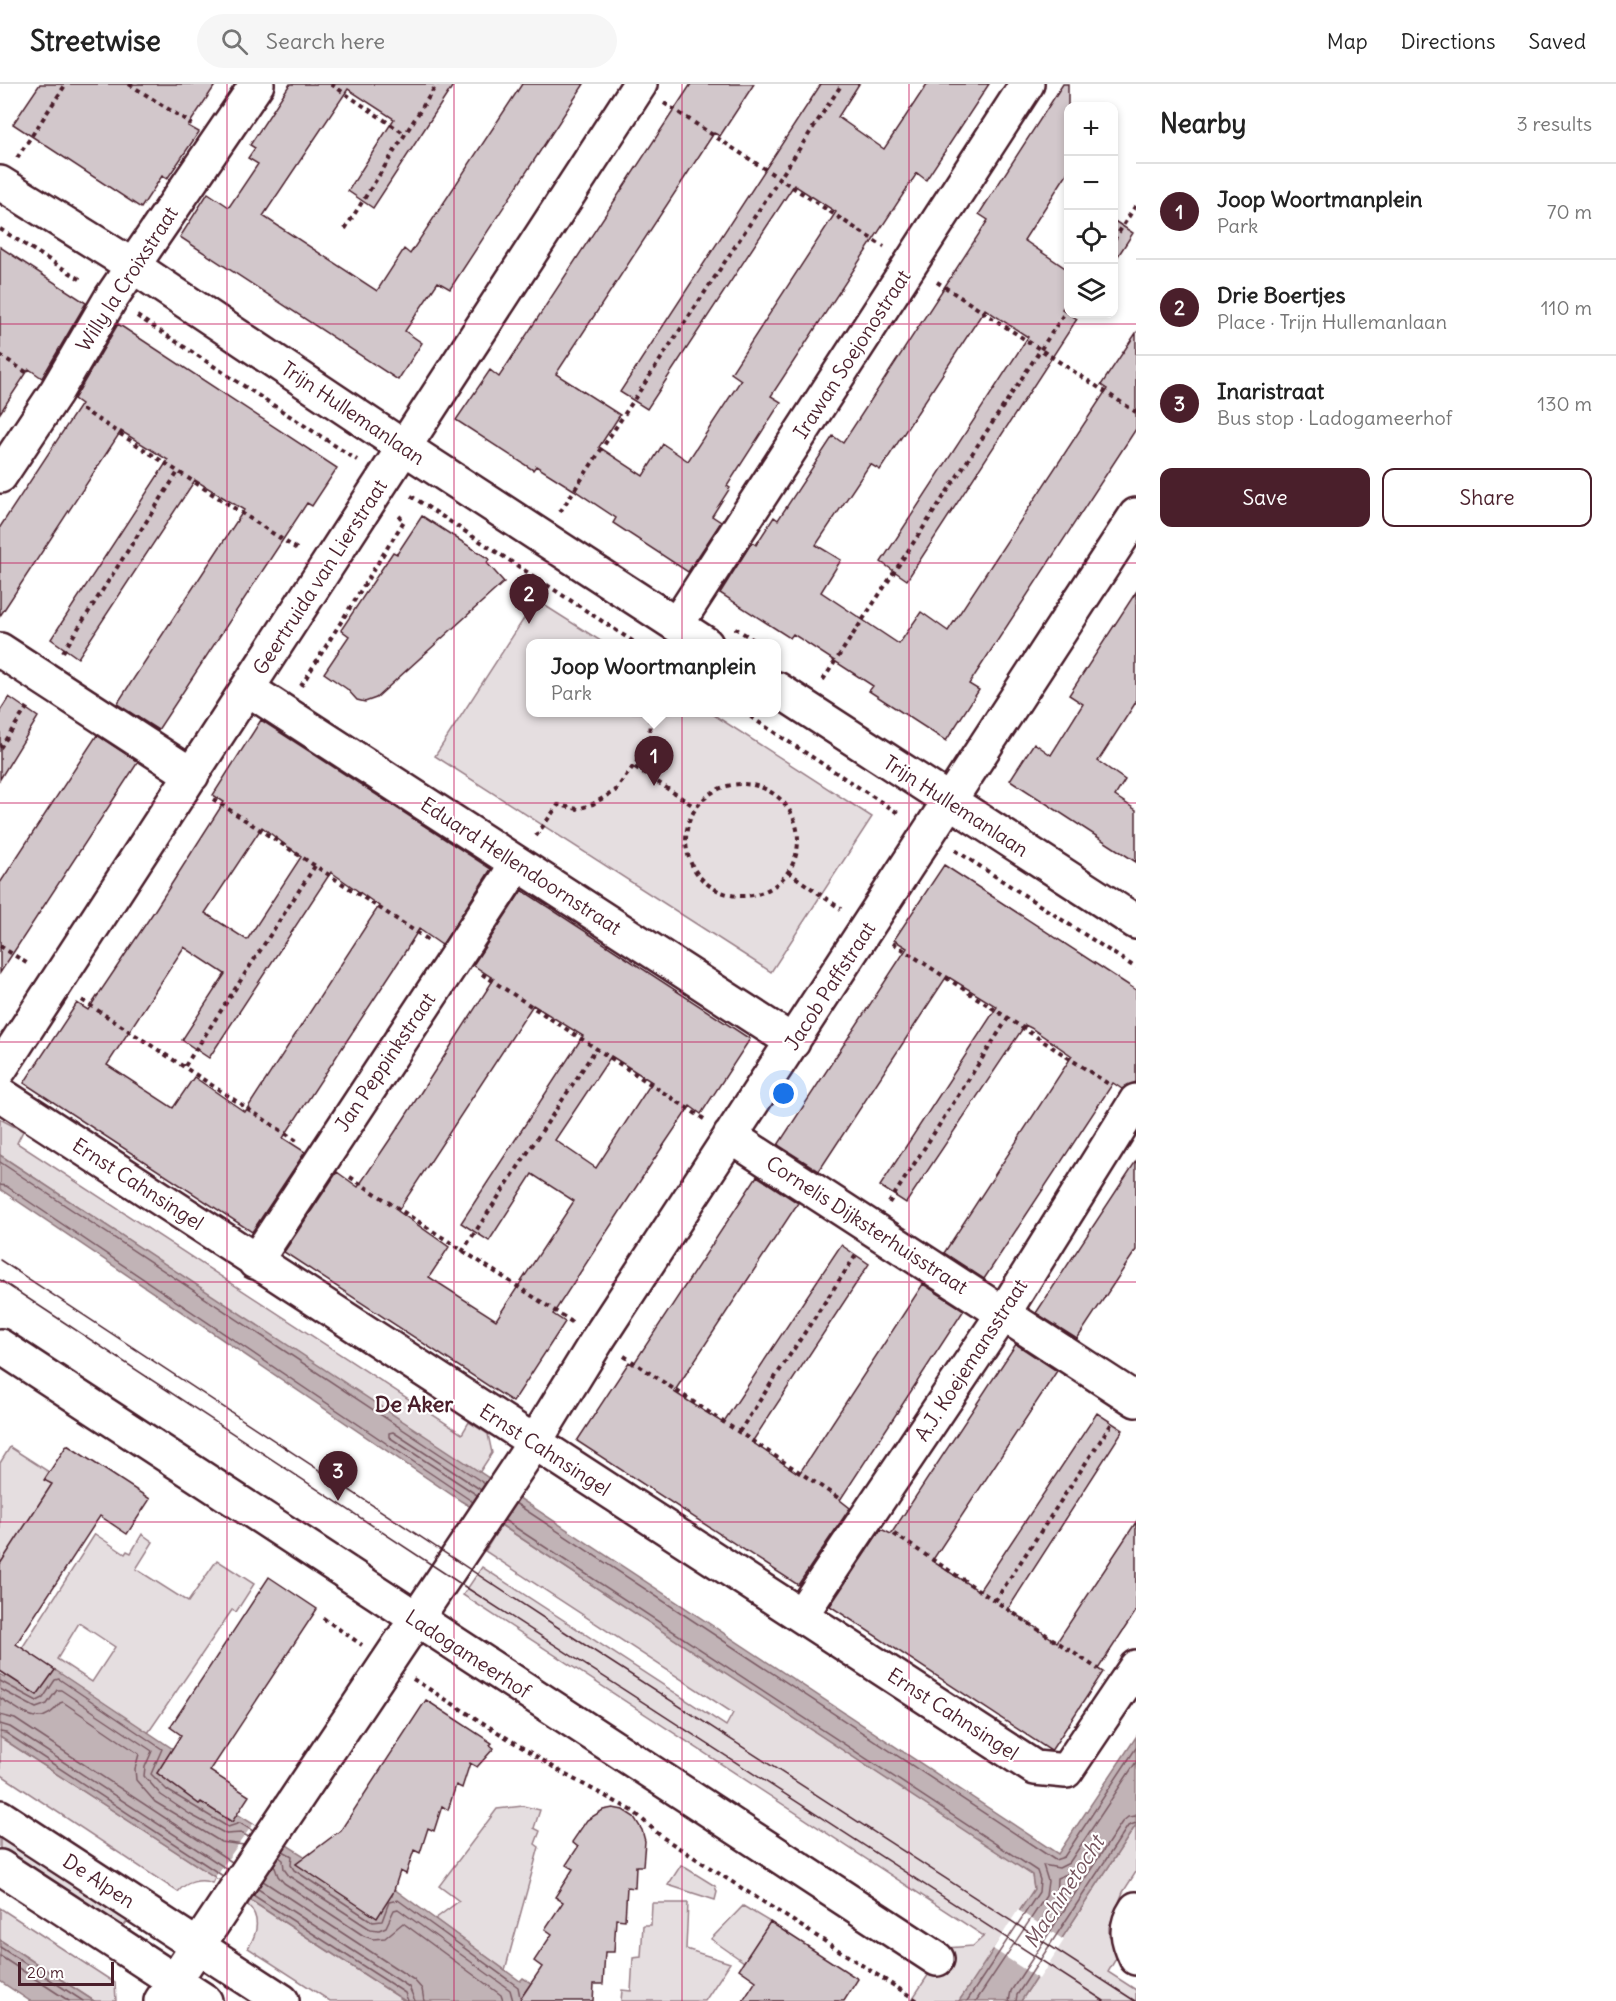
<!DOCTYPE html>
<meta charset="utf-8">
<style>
:root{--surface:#fff;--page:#f6f6f6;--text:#222;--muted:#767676;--line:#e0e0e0;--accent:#4a1f2b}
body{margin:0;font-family:Delius,sans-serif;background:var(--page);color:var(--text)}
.controls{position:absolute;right:18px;top:18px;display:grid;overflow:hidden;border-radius:12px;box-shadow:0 3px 9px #0003}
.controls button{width:54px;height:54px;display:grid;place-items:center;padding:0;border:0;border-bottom:2px solid var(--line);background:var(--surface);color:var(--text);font:30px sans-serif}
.scale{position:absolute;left:18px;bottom:15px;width:96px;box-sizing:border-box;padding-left:6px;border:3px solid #4a1f2b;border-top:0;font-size:16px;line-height:21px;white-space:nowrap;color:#4a1f2b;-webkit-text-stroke:4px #fff;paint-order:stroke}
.you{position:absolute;left:784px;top:1010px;width:21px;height:21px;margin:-15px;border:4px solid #fff;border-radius:50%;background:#1a73e8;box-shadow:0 0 0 9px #1a73e833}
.badge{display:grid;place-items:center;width:39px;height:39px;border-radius:50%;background:var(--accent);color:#fff;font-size:20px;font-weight:700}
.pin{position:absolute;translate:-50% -50px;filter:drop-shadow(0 2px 3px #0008)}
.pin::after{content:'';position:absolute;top:32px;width:21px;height:18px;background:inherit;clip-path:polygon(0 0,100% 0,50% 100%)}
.popup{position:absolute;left:526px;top:555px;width:255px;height:78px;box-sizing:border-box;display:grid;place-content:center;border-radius:12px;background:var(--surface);filter:drop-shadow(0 2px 4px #0005);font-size:20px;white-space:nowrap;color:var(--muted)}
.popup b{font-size:22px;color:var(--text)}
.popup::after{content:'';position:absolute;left:50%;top:100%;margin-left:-12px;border:12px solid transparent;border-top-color:var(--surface)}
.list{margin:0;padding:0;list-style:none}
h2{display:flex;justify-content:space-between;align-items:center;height:78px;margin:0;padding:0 24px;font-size:26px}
h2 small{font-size:20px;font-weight:400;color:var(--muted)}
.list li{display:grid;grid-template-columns:39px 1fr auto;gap:18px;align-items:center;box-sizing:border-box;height:96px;padding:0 24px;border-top:2px solid var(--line)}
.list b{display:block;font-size:22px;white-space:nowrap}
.list p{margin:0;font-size:20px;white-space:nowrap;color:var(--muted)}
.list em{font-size:20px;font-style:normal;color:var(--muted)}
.actions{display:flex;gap:12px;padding:18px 24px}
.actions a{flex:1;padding:14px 0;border:2px solid var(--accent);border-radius:12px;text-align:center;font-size:21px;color:var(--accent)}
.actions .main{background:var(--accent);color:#fff}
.icon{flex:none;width:33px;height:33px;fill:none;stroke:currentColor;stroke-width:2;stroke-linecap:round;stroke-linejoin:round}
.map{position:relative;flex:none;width:1136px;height:1917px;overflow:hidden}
header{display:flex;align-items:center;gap:36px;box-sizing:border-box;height:84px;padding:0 30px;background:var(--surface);border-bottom:2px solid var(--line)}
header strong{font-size:28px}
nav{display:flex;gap:33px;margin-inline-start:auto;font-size:21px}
.search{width:420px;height:54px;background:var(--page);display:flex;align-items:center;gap:15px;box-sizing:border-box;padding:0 21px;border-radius:33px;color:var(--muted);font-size:22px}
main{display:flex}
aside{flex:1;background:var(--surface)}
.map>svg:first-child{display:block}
.green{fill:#e5dee0;stroke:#987e86;stroke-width:1.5;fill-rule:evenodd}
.water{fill:#c1b3b6;stroke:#91787e;stroke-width:1.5}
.pier{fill:#fff}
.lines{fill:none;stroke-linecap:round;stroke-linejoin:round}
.shore{stroke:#7a5a63;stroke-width:1.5}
.building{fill:#d2c7cb;stroke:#4a1f2b;stroke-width:1.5;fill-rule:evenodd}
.street-casing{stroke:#4a1f2b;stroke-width:38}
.secondary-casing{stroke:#4a1f2b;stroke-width:38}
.path{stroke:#4a1f2b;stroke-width:4;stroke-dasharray:4.5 4.5;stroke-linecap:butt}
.street{stroke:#fff;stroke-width:33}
.secondary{stroke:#fff;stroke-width:33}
.tram{stroke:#4a1f2b;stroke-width:1.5}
.grid{fill:none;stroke:#c2185b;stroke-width:1.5;stroke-opacity:0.55}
.labels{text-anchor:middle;stroke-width:4.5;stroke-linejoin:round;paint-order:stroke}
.street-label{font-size:20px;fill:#4a1f2b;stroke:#fff}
.water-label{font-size:21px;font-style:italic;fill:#74535c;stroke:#fff}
.quarter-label{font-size:22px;font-weight:bold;fill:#4a1f2b;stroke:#fff}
</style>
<header>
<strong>Streetwise</strong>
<div class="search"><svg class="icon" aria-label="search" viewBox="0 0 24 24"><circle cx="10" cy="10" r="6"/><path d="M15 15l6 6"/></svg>Search here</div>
<nav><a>Map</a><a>Directions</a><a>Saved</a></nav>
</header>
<main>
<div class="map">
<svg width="1136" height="1917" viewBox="0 0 1136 1917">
<rect width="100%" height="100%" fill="#fff"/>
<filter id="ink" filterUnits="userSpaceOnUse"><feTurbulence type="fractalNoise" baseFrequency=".0167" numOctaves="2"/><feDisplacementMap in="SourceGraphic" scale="12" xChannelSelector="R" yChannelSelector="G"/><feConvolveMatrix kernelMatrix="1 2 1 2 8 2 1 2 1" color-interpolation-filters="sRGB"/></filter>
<g filter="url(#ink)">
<path class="green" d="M536 516 604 559 531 560V628L711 629 872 733 771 888 435 672Z
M0 1035 23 1047 17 1059 462 1350 469 1338 488 1350 492 1369 479 1389 0 1071Z
M10 1363 49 1388 45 1396 52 1400 0 1480V1379Z
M501 1441 1027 1787 1032 1791 1034 1805 1062 1854 1136 1741V1788L1123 1808 1109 1843V1851L1120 1868 1108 1888 1136 1906V1917H1021L1036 1894 995 1867 959 1917H911L946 1864 973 1862 984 1852 463 1511 482 1483 726 1642 733 1629 485 1467Z
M95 1450 125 1470 127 1467 131 1469 142 1450 153 1458 136 1485 188 1518 217 1476 254 1500 236 1528 232 1526 148 1649 22 1564ZM79 1539 115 1563 92 1598 57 1575Z
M0 1653 215 1793 212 1799C201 1794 185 1798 178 1808L0 1690Z
M523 1722 540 1726 534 1744 540 1747 535 1760 539 1763 505 1886 435 1835 459 1817 439 1802 497 1725Z
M0 1746 131 1832 119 1849 0 1771Z
M681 1781 715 1802 717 1808 715 1816 668 1801Z
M250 1816 405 1917H330L248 1864C257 1850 261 1834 248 1821Z
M652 1819H688L686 1865 730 1879 705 1917H621L622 1906 631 1907 633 1874 641 1873 643 1841H651Z
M743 1822 770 1838 744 1878 711 1855Z
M0 1824 115 1899 116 1917H94L0 1856Z"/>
<path class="water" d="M0 1071 1058 1770 1136 1653V1741L1021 1917H959L1034 1805 1032 1791 501 1441 461 1417 0 1105Z
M55 1586 173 1665 157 1689 199 1720 201 1718 231 1738 237 1730 306 1773 296 1780 377 1833 386 1808 392 1812 394 1805 520 1897 523 1894 531 1899 524 1909 531 1914 529 1917H405L0 1653V1590L5 1593 6 1591 37 1611Z
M0 1856 94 1917H30L0 1897Z"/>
<path class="pier" d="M253 1740 286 1761 250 1816 215 1793Z
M1018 1826 1064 1856 1039 1895 993 1865Z"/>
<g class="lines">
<path class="shore" d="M0 1078 485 1400
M0 1101 6 1102 473 1418
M477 1411 389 1353V1349L393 1348 481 1406
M515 1419 1055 1776 1064 1773 1136 1664
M504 1436 1037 1787 1040 1796 1039 1808 967 1917
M0 1597 37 1617 43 1614 55 1596 59 1595 162 1665 151 1690 167 1706 228 1743 240 1739 253 1747
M0 1605 36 1624 47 1620 57 1606H61L152 1667 145 1683 144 1692 161 1711 191 1731 226 1750 241 1749 249 1753
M0 1614C22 1626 39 1648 60 1619L63 1618 139 1670 135 1685 136 1696 155 1718 221 1758 244 1761
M0 1631 15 1635 232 1778
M0 1640 10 1643 227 1785
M0 1648 6 1649 223 1792
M283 1767 292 1772 291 1781 294 1786 373 1838 382 1837 389 1818 398 1816 518 1903 520 1913
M279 1773 283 1776 284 1785 289 1792 370 1845 379 1846 386 1843 394 1826 398 1825 510 1906 513 1917
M274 1781 278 1792 284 1799 364 1852 373 1855 385 1854 403 1839 501 1911 503 1917
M1072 1788 1075 1792 1060 1816H1056L1057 1794Z
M263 1797 414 1896 422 1905 424 1917
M258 1805 409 1903 415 1917
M253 1811 405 1909 408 1917
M0 1863 83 1917
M0 1872 69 1917
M976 1917 1046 1812 1048 1797 1043 1781 1059 1784 1069 1779 1136 1678
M1009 1917 1011 1907 1122 1738 1128 1733 1136 1732
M1016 1917 1017 1911 1128 1742 1136 1739"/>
</g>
<path class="building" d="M40 0H216L188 42 199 48 167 95 162 92 141 124 13 40Z
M290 0H454L373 124 348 107 394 35 348 5 263 132 377 207 404 165 410 170 522 0H584L450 205 438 198 405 247 422 259 398 296 180 153 208 109 229 123 258 80 248 74 255 64 250 61Z
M691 0H754L720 52 714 49 556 290 620 331 599 363 643 392 663 360 688 377 741 296 731 289 836 128 794 101 647 325 620 308 821 0H859L838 33 884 65 927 0H989L926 96 917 89 771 312 781 318 727 402 730 404 712 432 721 438 688 488 613 439 616 434 574 406 536 382 533 386 456 336 490 286 499 293Z
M1063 0H1068V88L1024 156 1068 186V215L1062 225 1077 235 907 496 881 478 1028 253 985 225 880 386 870 380 816 461 841 476 821 508 899 560 921 528 948 547 1107 305 1101 301 1136 249V345L969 600 979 606 946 657 869 607 873 602 793 550 790 554 720 509 752 458 756 461 774 433 778 436 833 352 843 359 988 136 979 130Z
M1113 136 1133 149 1116 175 1113 174Z
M0 163 86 219 42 294 29 285 0 329Z
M118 240 337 384 312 422 307 419 158 646 117 620 244 426 195 396 78 574 51 555 168 376 121 347 0 532V443L81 320 74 315Z
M422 432 489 475 487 479 504 498 376 614 365 618 357 616 347 605 324 589 349 552 341 546 393 468 397 470Z
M1136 508V618L1098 677 1125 696 1115 712 1136 726V778L1010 696 1034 659 1051 671 1083 620 1069 611Z
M9 613 38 633 0 695V627Z
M261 636 491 785 442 861 419 845 403 871 283 1054 305 1068 252 1148 24 999 77 919 88 926 153 829 224 718 213 711ZM262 743 301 773 247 856 205 829ZM331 788 379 822 245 1028 194 993 173 1024 107 981 184 863 225 890 182 956 209 974Z
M97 651 138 678 0 889V799Z
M944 781 1136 906V998L1122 1005 1113 999 984 1195 944 1169 1072 972 1031 944 1025 941 906 1119 880 1102 997 923 947 892 819 1087 778 1061 907 864 894 856Z
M522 806 750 955 701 1030 690 1022 657 1071 553 1230 565 1238 513 1318 284 1168 337 1088 358 1103 403 1036 494 895 473 881ZM533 921 583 952 461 1139 489 1157 532 1090 574 1117 496 1236 429 1193 449 1163 398 1127ZM611 972 652 998 596 1084 555 1056Z
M1136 1077V1166L1077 1255 1036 1229Z
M757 1092 798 1119 674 1308 723 1339 841 1161 869 1180 752 1358 799 1390 923 1200 964 1226 840 1416 850 1424 798 1501 577 1357 629 1278 633 1281Z
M1016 1260 1057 1287 932 1477 979 1507 1097 1329 1123 1346 1008 1525 1057 1558 1136 1438V1527L1098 1585 1103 1588 1051 1667 830 1522 881 1445 891 1450Z
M67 1361 150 1415 127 1450 100 1432 16 1560 55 1586 37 1611 0 1587V1480L52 1400 44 1396Z
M269 1493 317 1525 210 1687 249 1712 232 1738 201 1718 199 1720 157 1689 181 1651 170 1643Z
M426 1616 492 1659 490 1661 494 1664 477 1683 470 1679 462 1704 456 1701 448 1726 442 1722 434 1747 428 1744 420 1769 414 1766 406 1790 400 1787 393 1809 377 1834 296 1780 341 1746Z
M613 1724 623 1726 634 1733 642 1746 645 1757 643 1782H636L635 1804 627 1803 625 1836 616 1835 614 1868H605L603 1900H594L593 1917H519L542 1883 534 1877 552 1850 545 1845 563 1818 555 1813 573 1785 566 1781 578 1763 572 1758 587 1736 603 1726Z
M770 1838 858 1895 844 1917H743L756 1897 739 1885Z"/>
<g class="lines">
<g class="street-casing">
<path id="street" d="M0 99 133 182 402 362 706 560
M0 392 56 308 111 214 257 0
M677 540 1027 0
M0 566 192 691
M248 605 793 958
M777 605 1136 838
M0 985 640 0
M0 1010 1035 1684 1066 1687 1136 1583
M730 1052 1136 1316
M255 1178 517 780
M0 1262 937 1875
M801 1531 1003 1230 1136 1017
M1136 1825C1124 1843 1127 1855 1136 1874
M161 1917 534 1359 598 1255 1136 431"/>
</g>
<g class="secondary-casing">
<path id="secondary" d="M0 1733 282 1917
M0 1783 205 1917"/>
</g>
<path class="path" d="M129 0 192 40
M331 0 405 50
M664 19 884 163
M17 74 66 0
M0 145 83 197
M345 145 437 0
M1114 156 1136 121
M937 198 1136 328
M137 232 357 376
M0 271 29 290
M82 325 300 467
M411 412 637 560
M560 428 842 0
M735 544 760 560
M63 568 178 388
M823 596 1068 224
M301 602 404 437 399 432
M743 628 901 731
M0 664 28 622
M635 683 695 723
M686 756a56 56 0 1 1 112 0a56 56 0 1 1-112 0Z
M213 715 430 857
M536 752 558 721 578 725 593 720 615 707 649 661 650 628
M955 766 1136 884
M788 788 841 825
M893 859 1110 1001
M0 862 28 880
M482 890 704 1035
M82 916 297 1057
M185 982 315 782
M350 1093 572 1238
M889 1119 1008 934
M462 1168 596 965
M624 1272 840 1415
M739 1348 856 1171
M894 1450 1098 1585
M995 1517 1112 1339
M323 1534 362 1561
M413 1595 566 1691 633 1727 662 1753 918 1917"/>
<use href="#street" class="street"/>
<use href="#secondary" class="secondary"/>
<path class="tram" d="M0 1176 568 1550 1135 1917
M0 1196 467 1504 1104 1917"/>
</g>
</g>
<path class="grid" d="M227 0V1917M454 0V1917M682 0V1917M909 0V1917M0 240H1136M0 479H1136M0 719H1136M0 958H1136M0 1198H1136M0 1438H1136M0 1677H1136"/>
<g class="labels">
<g class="street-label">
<text transform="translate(127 195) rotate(-57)" y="7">Willy la Croixstraat</text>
<text transform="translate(852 270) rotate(-57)" y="7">Irawan Soejonostraat</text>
<text transform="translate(353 329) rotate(34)" y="7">Trijn Hullemanlaan</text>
<text transform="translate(320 493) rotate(-57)" y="7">Geertruida van Lierstraat</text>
<text transform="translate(956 722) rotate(33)" y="7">Trijn Hullemanlaan</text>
<text transform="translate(521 782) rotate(33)" y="7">Eduard Hellendoornstraat</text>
<text transform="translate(830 902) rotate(-57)" y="7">Jacob Paffstraat</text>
<text transform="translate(385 978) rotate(-56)" y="7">Jan Peppinkstraat</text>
<text transform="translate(138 1100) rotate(33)" y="7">Ernst Cahnsingel</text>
<text transform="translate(867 1141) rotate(33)" y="7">Cornelis Dijksterhuisstraat</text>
<text transform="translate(971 1276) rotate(-57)" y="7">A.J. Koejemansstraat</text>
<text transform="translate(545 1366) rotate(33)" y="7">Ernst Cahnsingel</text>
<text transform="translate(468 1570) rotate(33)" y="7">Ladogameerhof</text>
<text transform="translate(953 1630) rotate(33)" y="7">Ernst Cahnsingel</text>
<text transform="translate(99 1797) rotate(33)" y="7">De Alpen</text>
</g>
<g class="water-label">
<text transform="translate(1064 1808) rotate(-57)" y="7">Machinetocht</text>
</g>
<g class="quarter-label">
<text x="414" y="1328">De Aker</text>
</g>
</g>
</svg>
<div class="controls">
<button>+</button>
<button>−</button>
<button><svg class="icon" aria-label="locate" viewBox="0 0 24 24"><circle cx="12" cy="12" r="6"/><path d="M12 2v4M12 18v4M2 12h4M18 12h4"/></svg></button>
<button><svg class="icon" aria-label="layers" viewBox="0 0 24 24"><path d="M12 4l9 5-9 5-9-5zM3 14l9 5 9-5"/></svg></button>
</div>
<div class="scale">20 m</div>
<div class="you"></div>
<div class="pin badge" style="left:654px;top:702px">1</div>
<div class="popup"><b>Joop Woortmanplein</b>Park</div>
<div class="pin badge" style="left:529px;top:540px">2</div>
<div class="pin badge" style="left:338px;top:1417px">3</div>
</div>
<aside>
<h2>Nearby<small>3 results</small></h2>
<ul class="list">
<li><span class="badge">1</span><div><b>Joop Woortmanplein</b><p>Park</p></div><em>70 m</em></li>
<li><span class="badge">2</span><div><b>Drie Boertjes</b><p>Place · Trijn Hullemanlaan</p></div><em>110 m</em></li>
<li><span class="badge">3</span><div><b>Inaristraat</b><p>Bus stop · Ladogameerhof</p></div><em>130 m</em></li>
</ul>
<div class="actions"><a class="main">Save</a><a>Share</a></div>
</aside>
</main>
